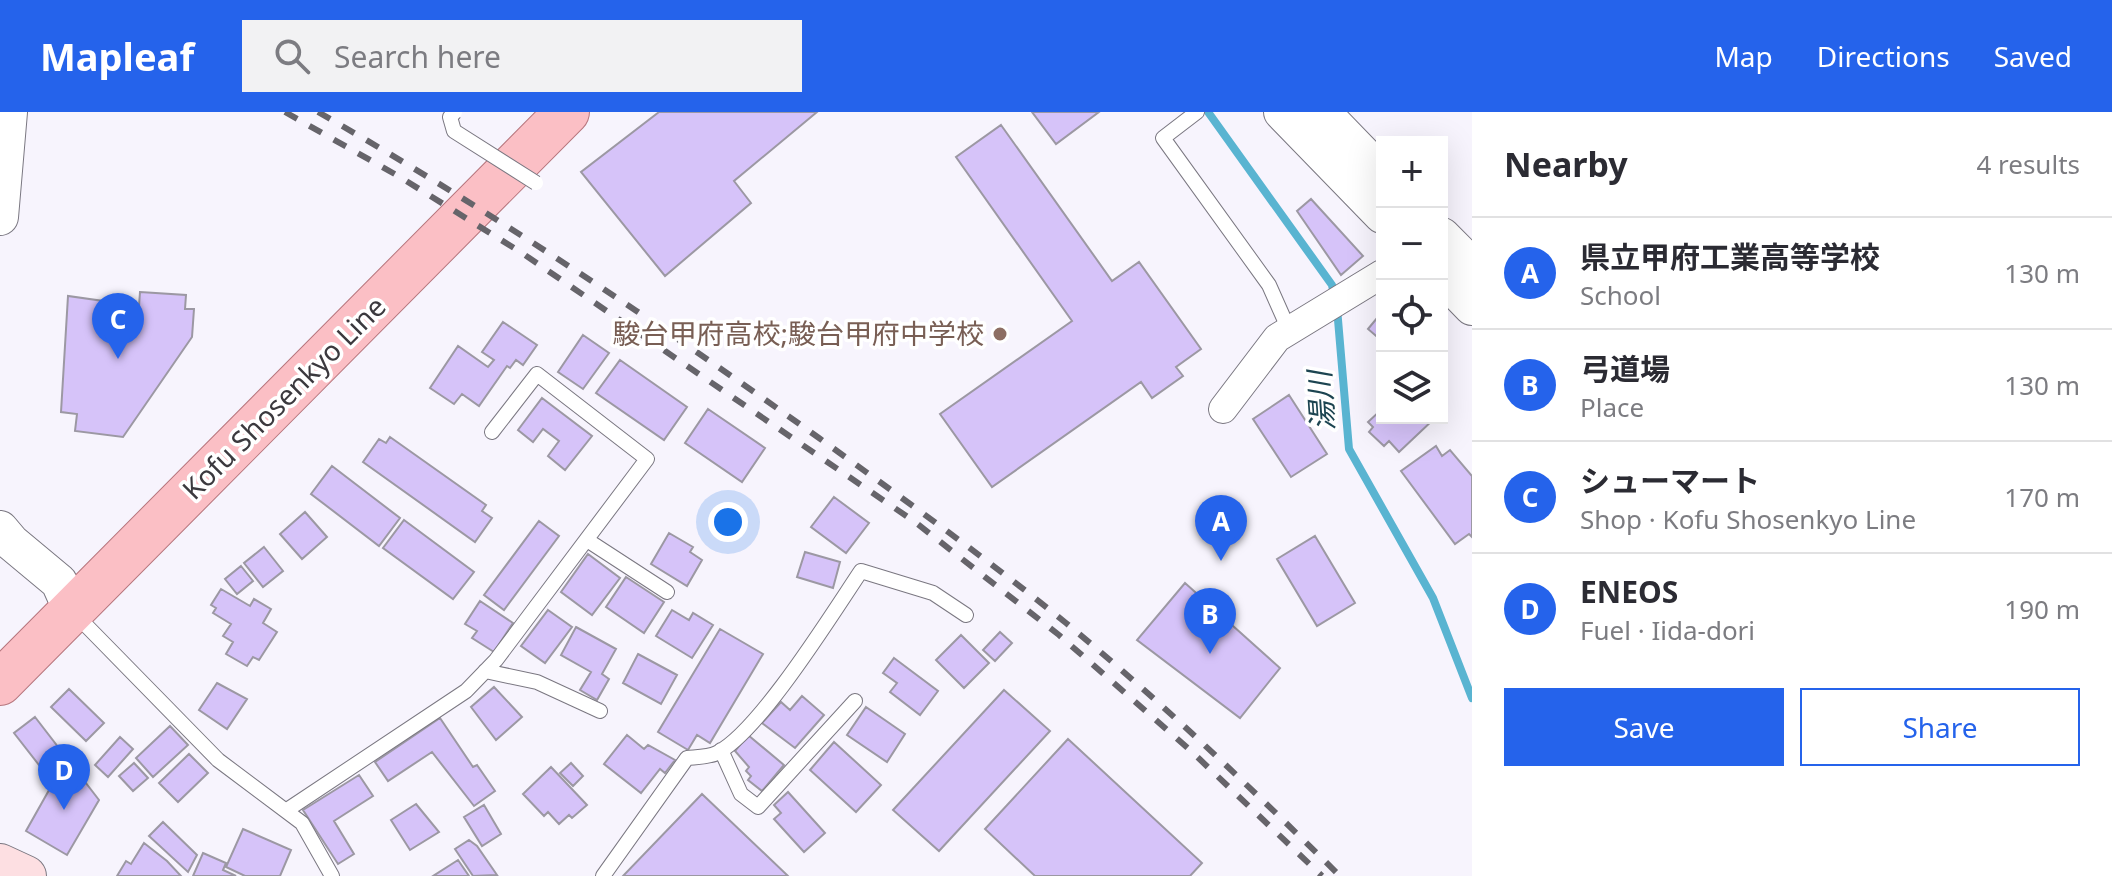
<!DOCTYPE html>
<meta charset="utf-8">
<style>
:root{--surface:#fff;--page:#f2f2f3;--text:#2b2b33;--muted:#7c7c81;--line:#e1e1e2;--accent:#2563eb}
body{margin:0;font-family:"Noto Sans","Noto Sans JP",sans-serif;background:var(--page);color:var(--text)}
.controls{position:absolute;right:24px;top:24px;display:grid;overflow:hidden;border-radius:0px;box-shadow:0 8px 32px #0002}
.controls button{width:72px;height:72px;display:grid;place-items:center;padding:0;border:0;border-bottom:2px solid var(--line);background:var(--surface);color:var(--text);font:40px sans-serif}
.you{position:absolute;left:728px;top:410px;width:28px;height:28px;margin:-20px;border:6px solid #fff;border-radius:50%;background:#1a73e8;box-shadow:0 0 0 12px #1a73e833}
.badge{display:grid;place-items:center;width:52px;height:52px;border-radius:50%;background:var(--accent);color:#fff;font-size:26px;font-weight:700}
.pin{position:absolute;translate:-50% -66px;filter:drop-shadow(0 2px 4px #0008)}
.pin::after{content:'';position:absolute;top:42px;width:28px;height:24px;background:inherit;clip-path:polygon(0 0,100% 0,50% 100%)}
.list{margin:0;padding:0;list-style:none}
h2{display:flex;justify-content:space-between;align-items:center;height:104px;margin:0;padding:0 32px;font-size:34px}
h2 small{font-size:26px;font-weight:400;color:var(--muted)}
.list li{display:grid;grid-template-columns:52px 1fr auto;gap:24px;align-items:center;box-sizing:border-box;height:112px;padding:0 32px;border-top:2px solid var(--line)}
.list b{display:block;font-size:30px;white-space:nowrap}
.list p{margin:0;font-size:26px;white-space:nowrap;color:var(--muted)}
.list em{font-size:26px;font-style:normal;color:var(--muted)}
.actions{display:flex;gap:16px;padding:24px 32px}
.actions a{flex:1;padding:18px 0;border:2px solid var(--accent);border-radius:0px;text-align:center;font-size:28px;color:var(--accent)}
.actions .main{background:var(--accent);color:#fff}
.icon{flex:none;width:44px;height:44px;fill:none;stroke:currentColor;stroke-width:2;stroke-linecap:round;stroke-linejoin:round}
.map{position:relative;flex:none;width:1472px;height:764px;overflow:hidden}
header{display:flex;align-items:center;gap:48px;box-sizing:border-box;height:112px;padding:0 40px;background:var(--accent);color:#fff}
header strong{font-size:38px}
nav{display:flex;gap:44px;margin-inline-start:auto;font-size:28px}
.search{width:560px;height:72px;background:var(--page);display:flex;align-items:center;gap:20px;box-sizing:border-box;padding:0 28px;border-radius:0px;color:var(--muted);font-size:30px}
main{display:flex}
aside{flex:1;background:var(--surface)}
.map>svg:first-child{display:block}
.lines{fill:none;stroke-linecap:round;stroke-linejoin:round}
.stream{stroke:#59b4d1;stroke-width:8}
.building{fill:#d6c3f9;stroke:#9c98a3;stroke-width:2}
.service-casing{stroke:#7a7781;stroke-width:16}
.minor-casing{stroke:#7a7781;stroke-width:30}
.tertiary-casing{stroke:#7a7781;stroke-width:38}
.secondary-casing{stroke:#7a7781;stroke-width:42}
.primary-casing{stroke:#b6757d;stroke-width:46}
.service{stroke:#fff;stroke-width:14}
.minor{stroke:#fff;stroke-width:28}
.tertiary{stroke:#fff;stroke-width:36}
.secondary{stroke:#fddfe2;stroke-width:40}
.primary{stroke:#fbbfc5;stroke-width:44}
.rail{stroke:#66646a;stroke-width:6;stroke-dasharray:14 14;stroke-linecap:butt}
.service-bridge-casing{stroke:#7a7781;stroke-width:16;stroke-linecap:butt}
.service-bridge{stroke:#fff;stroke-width:14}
.education-dot{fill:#8d6e63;stroke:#fff;stroke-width:3}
.labels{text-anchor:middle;stroke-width:7;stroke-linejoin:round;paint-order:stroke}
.education-label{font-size:28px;fill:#785e54;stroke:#fff;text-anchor:end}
.street-label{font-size:28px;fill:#3b393e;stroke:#fff}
.water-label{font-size:30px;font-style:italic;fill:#1c4451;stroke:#fff}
</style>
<header>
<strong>Mapleaf</strong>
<div class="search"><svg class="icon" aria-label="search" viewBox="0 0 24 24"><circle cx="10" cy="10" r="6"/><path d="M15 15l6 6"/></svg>Search here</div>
<nav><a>Map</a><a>Directions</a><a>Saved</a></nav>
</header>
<main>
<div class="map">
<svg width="1472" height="764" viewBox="0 0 1472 764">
<rect width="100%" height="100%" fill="#f7f4fd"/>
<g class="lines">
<path class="stream" d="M1208 0 1332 173 1334 183
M1337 196 1349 337 1433 486 1472 586"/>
</g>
<path class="building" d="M659 0H817L734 69 751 91 665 164 581 60Z
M1032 0H1099L1056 32Z
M1001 13 1112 169 1139 150 1201 237 1176 255 1183 264 1152 286 1141 270 992 375 940 302 1072 209 956 45Z
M1311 87 1363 144 1341 163 1297 99Z
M140 180 186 183 185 197H194L192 225 123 325 75 319 77 302 61 300 68 184 139 194Z
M1382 200V229L1368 217Z
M503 210 537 233 523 253 516 248 510 256 507 254 479 294 462 282 454 292 430 276 458 234 488 255 494 248 482 240Z
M583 223 609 241 583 277 558 260Z
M620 248 687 295 664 328 596 281Z
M1289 283 1327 342 1291 365 1253 307Z
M542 286 592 324 565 358 548 344 559 329 543 317 533 330 518 318Z
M708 297 765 336 742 370 685 331Z
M1382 297V306H1435L1399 340 1389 329 1384 334 1369 320 1373 315 1368 310Z
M390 325 486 393 482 399 492 406 475 430 363 350 379 327 386 331Z
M1436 334 1442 344 1450 338 1472 364V425L1469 422 1455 432 1401 359Z
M332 354 400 406 379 434 311 382Z
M834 385 869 411 846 441 811 415Z
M305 400 327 425 302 447 280 422Z
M404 408 474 460 453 487 383 436Z
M539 409 559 424 504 498 484 483Z
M669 421 693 435 690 440 702 448 687 474 651 452Z
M1315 424 1355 491 1317 514 1277 447Z
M264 435 283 459 263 475 244 451Z
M805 440 840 450 833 476 797 465Z
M588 442 620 466 592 503 561 480Z
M241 454 253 469 237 482 225 467Z
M626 465 664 490 644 521 606 495Z
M1185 471 1280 556 1240 606 1137 528Z
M221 477 250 494 254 487 271 497 263 511 277 520 259 548 253 545 247 554 226 542 233 530 223 524 231 512 213 501 216 496 211 493Z
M480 489 513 511 494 540 472 526 477 519 465 512Z
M548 498 572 515 545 551 521 534Z
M672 498 689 508 693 501 713 513 692 546 656 524Z
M576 515 616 537 602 562 609 567 597 588 580 578 591 560 561 543Z
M720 517 763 542 710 631 697 623 688 638 658 620Z
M1000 520 1012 531 995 549 983 538Z
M961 523 989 551 964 576 936 548Z
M638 542 677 563 661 592 623 571Z
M894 546 938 579 920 603 890 580 897 571 883 561Z
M217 571 247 587 227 617 199 598Z
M494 575 522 605 496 628 471 595Z
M69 577 104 611 86 629 51 595Z
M1004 578 1050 619 939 739 893 698Z
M802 584 824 603 795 636 762 611 781 590 790 598Z
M866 595 905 622 887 650 847 623Z
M35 605 99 688 67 743 26 719 53 671 14 621Z
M440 606 473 655 477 653 495 679 474 694 432 640 388 669 375 650Z
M170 614 188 633 153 665 136 646Z
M627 623 644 637 648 633 675 648 665 661 660 657 641 681 604 652Z
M748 623 784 653 762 679 748 668 751 664 746 659 749 655 735 639Z
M120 625 133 637 108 665 95 653Z
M1068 627 1202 751 1190 764H1035L985 717Z
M834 630 881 673 856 700 810 658Z
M189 642 208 661 178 690 159 671Z
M134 651 148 666 133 679 119 664Z
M571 651 583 664 573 674 560 661Z
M551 655 587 693 572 706 569 703 559 712 548 700 544 704 523 682Z
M359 663 373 684 334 709 354 742 338 752 303 698Z
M788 680 825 721 804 740 774 707 781 701 774 693Z
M702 682 788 764H623Z
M416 692 439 720 410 738 391 708Z
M484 693 501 722 482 734 464 705Z
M163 710 197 743 188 760 149 724Z
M243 717 291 738 280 764H245L226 755Z
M469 728 477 734 497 763 473 764 455 737Z
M144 731 167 749 181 764H117L126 749 131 752Z
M203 741 226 751 223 758 236 764H193Z
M458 748 469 764H433Z"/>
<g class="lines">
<g class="service-casing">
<path id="service" d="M1197 0 1163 26 1269 173 1289 218
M587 428 667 480
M74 501 218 648 302 711 332 764
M485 559 537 570 600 599
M721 638 741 682 758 695 855 589
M287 698 466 579 496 548 647 347 537 262 492 320
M603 764 687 646C697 645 709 645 717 641 759 620 832 502 861 459L933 481 966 503"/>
</g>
<g class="minor-casing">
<path id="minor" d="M1223 297 1277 226 1382 162"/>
</g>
<g class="tertiary-casing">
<path id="tertiary" d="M1282 0 1382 103
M1322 0 1382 62
M0 105 9 0
M1442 124 1472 154
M1442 164 1472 195
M0 417 11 430 59 470 72 499"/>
</g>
<g class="secondary-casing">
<path id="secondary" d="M0 752 26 764"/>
</g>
<g class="primary-casing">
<path id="primary" d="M0 571 567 0"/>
</g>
<use href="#service" class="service"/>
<use href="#minor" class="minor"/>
<use href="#tertiary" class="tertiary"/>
<use href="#secondary" class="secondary"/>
<use href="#primary" class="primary"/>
<path class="rail" d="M285 0 400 65 522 141 915 410 1059 523 1190 638 1322 764
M318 0C491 99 657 210 819 326 902 386 986 446 1066 511 1162 590 1252 677 1340 764"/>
<g class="service-bridge-casing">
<path id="service-bridge" d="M455 0 450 5 454 19 536 71"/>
</g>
<use href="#service-bridge" class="service-bridge"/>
</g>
<circle class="education-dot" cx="1000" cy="222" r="8"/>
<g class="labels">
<g class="education-label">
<text x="984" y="232">駿台甲府高校;駿台甲府中学校</text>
</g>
<g class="street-label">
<text transform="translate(284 286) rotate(-45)" y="10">Kofu Shosenkyo Line</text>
</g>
<g class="water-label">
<text transform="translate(1322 289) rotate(-94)" y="10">湯川</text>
</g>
</g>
</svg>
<div class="controls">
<button>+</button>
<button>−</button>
<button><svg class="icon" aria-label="locate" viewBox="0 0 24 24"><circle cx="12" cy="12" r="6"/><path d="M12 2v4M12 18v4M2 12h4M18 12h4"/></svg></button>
<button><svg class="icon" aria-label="layers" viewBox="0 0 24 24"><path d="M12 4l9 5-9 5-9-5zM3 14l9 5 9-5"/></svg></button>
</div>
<div class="you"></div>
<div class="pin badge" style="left:1221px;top:449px">A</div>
<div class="pin badge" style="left:1210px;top:542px">B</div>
<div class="pin badge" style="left:118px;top:247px">C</div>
<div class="pin badge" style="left:64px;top:698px">D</div>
</div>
<aside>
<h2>Nearby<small>4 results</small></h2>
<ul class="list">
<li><span class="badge">A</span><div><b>県立甲府工業高等学校</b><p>School</p></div><em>130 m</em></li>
<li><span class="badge">B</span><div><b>弓道場</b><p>Place</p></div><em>130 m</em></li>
<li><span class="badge">C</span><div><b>シューマート</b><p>Shop · Kofu Shosenkyo Line</p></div><em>170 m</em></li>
<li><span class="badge">D</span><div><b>ENEOS</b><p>Fuel · Iida-dori</p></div><em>190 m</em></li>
</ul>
<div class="actions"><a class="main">Save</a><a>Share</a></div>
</aside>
</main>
